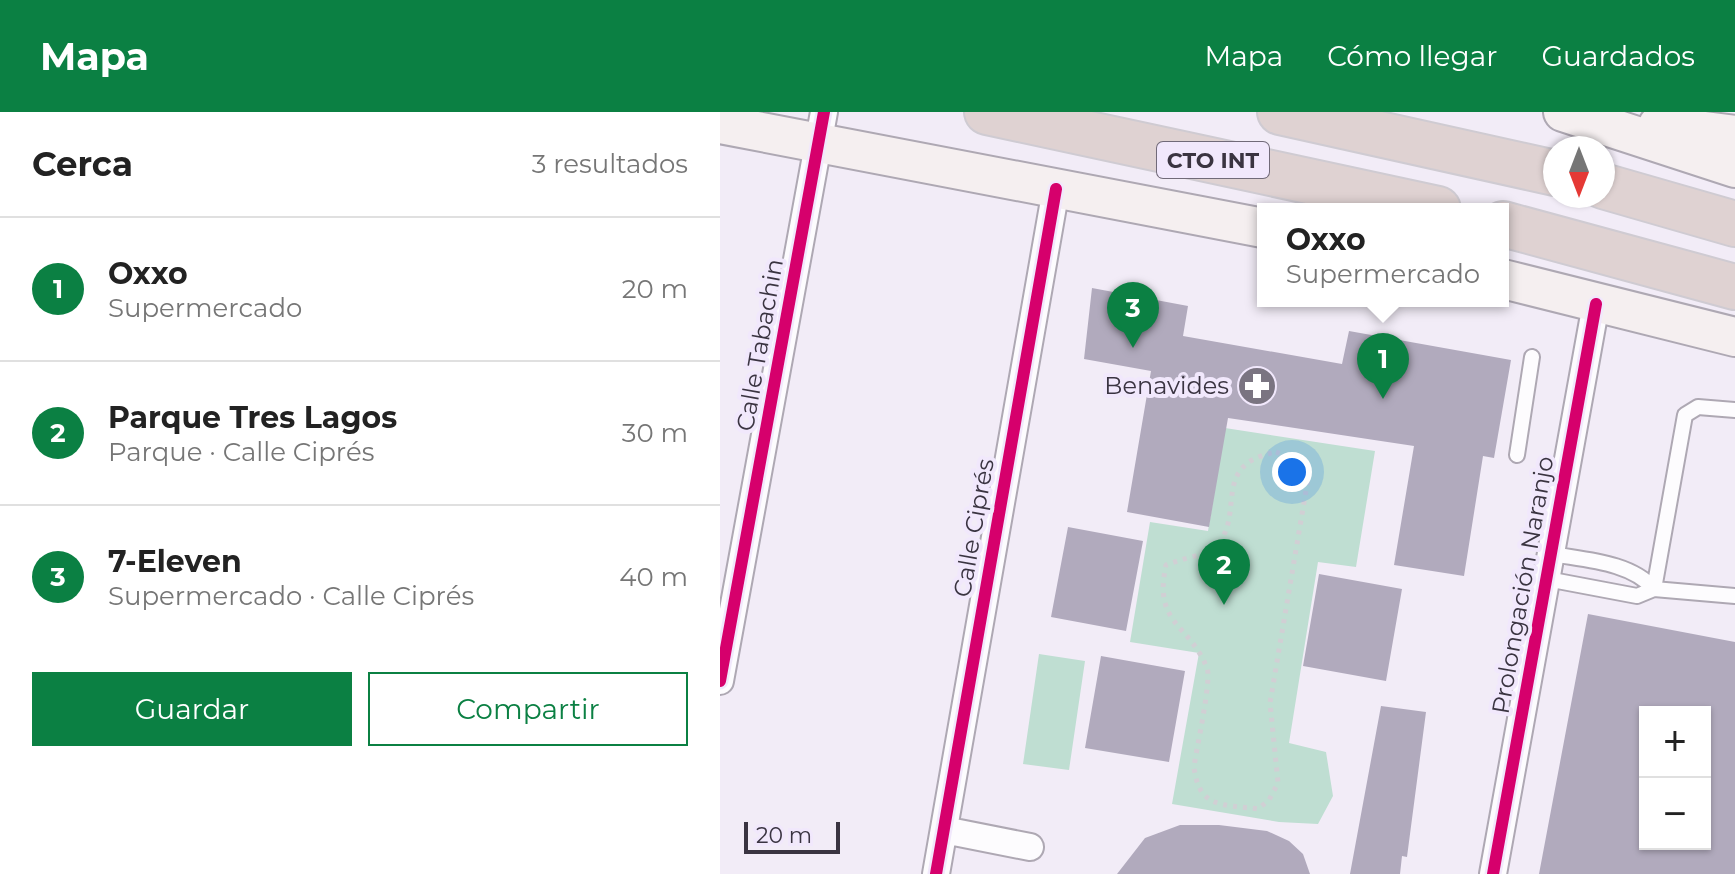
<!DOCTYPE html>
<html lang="es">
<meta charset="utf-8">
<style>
:root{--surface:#fff;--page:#f6f6f6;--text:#222;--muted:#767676;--line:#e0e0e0;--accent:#0b8043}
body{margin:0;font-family:Montserrat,sans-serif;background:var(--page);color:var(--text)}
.controls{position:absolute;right:24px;bottom:24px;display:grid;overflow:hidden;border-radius:0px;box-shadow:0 2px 6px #0004}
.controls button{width:72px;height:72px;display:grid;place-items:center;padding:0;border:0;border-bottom:2px solid var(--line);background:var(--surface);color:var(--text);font:40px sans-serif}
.compass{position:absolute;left:823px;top:24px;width:72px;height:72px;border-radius:50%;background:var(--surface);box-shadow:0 2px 6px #0004;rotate:180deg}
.scale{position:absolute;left:24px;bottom:20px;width:96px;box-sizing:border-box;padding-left:8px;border:4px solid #3a3441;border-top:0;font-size:22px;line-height:28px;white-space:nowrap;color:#3a3441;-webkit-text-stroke:6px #f1e8fc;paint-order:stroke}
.you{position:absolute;left:572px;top:360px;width:28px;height:28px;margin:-20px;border:6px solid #fff;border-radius:50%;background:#1a73e8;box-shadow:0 0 0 12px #1a73e833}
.badge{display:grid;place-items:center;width:52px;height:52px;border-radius:50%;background:var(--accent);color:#fff;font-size:26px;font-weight:700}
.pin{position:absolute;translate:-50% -66px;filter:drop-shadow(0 2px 4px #0008)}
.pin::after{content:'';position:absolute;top:42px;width:28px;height:24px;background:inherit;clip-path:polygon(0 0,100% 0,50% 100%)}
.popup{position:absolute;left:537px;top:91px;width:252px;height:104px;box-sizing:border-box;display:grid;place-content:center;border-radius:0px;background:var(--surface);filter:drop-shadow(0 2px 6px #0005);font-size:26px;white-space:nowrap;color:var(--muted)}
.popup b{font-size:30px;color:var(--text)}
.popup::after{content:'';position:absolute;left:50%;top:100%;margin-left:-16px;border:16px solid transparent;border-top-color:var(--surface)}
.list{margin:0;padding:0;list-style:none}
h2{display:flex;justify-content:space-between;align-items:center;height:104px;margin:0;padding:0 32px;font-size:34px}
h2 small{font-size:26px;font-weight:400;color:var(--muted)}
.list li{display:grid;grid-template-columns:52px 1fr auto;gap:24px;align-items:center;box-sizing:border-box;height:144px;padding:0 32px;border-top:2px solid var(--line)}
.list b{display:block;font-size:30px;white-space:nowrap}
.list p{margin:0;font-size:26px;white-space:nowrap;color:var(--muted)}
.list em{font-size:26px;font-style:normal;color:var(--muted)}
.actions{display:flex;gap:16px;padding:24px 32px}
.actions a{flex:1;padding:18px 0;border:2px solid var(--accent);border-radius:0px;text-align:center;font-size:28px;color:var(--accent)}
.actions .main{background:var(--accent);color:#fff}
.map{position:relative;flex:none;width:1015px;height:762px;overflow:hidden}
header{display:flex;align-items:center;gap:48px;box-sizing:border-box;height:112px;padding:0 40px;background:var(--accent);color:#fff}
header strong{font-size:38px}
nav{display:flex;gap:44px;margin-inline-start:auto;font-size:28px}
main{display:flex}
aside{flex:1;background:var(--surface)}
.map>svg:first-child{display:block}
.green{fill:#bfded2}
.building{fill:#b1aabd;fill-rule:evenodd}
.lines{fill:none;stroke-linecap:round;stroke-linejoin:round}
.service-casing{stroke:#aea8b3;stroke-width:18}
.minor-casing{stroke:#aea8b3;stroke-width:30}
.secondary-casing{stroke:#aea8b3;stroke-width:42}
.motorway-casing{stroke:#cfcbd2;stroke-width:48}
.path{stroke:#d1cfd4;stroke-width:5;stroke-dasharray:4 6;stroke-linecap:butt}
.service{stroke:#fdfcfe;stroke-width:14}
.minor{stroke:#fdfcfe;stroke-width:26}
.secondary{stroke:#f5eff0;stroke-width:38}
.motorway{stroke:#dfd2d2;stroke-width:44}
.cycleway-casing{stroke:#f1e8fc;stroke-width:17}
.cycleway{stroke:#d6006c;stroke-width:12}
.labels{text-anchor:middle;stroke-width:8;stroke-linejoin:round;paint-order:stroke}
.shield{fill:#f1e8fc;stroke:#716a79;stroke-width:2}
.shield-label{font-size:22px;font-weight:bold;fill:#3a3441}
.street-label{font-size:24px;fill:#3a3441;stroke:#f1e8fc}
.poi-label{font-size:24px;fill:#3a3441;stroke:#f1e8fc;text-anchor:end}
</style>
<header>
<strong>Mapa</strong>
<nav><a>Mapa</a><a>Cómo llegar</a><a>Guardados</a></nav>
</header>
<main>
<aside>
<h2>Cerca<small>3 resultados</small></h2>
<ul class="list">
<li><span class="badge">1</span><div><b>Oxxo</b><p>Supermercado</p></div><em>20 m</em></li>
<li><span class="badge">2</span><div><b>Parque Tres Lagos</b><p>Parque · Calle Ciprés</p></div><em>30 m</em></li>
<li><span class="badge">3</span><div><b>7-Eleven</b><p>Supermercado · Calle Ciprés</p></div><em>40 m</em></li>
</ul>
<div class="actions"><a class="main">Guardar</a><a>Compartir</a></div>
</aside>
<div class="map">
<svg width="1015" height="762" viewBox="0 0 1015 762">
<rect width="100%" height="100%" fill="#f2ecf7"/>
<path class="green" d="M505 316 655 339 636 455 598 450 569 631 606 640 613 684 598 712 559 710 452 692 479 541 410 530 430 410 488 419Z
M319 542 365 549 349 658 303 652Z"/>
<path class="building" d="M372 176 468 194 463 224 622 252 629 219 791 248 774 346 763 344 744 464 674 453 694 334 508 306 489 415 407 400 431 259 364 247Z
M348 415 423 429 406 519 331 505Z
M599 462 682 477 666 569 583 554Z
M868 502 1015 530V762H819ZM925 600H985V732H925Z
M381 544 465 559 449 650 365 636Z
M661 594 706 600 687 745 682 744 680 762H630Z
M460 713H499L547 719 569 729 583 742 590 762H397L425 726Z"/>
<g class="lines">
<g class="service-casing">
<path id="service" d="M797 343 812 245
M832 442C865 448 911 450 934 477
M827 467 917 484 934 477 1015 484
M934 477 965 303 978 295 1015 298"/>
</g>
<g class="minor-casing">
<path id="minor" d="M0 569 104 0
M224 718 310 735
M216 762 336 77
M773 762 876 192"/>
</g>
<g class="secondary-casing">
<path id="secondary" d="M843 0 1015 56
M0 12 543 116
M938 13 1015 23
M783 167 1015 225"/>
</g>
<g class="motorway-casing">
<path id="motorway" d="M267 0 718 97
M560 0 835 61
M883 74 1015 112
M783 112 1015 175"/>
</g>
<path class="path" d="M556 340 585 351 589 361 550 591 558 671 549 688 538 697C502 692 479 697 474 655 476 638 492 568 487 556 469 511 433 513 446 453 457 448 487 442 493 437 529 405 487 353 556 340Z"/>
<use href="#service" class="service"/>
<use href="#minor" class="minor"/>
<use href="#secondary" class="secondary"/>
<use href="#motorway" class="motorway"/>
<g class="cycleway-casing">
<path id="cycleway" d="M0 569 104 0
M216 762 336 77
M773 762 876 192"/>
</g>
<use href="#cycleway" class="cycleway"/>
</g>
<defs>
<g id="pharmacy-disc" transform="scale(2)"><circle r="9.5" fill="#7a7481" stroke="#f1e8fc"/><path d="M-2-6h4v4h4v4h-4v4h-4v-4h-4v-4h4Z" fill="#fff"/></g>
</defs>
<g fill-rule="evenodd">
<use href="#pharmacy-disc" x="537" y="274"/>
</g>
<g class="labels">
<rect class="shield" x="437" y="30" width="112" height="36" rx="6"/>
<g class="shield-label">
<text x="493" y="56">CTO INT</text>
</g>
<g class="street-label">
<text transform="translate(40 233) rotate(-80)" y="8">Calle Tabachin</text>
<text transform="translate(254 416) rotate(-80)" y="8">Calle Ciprés</text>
<text transform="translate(803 473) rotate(-80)" y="8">Prolongación Naranjo</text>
</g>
<g class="poi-label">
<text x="509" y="282">Benavides</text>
</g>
</g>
</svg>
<div class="controls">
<button>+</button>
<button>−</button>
</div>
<svg class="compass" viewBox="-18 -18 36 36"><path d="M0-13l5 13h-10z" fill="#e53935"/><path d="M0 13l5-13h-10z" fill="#767676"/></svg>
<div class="scale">20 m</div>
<div class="you"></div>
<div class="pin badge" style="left:663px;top:287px">1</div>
<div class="popup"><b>Oxxo</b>Supermercado</div>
<div class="pin badge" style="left:504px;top:493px">2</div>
<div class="pin badge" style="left:413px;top:236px">3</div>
</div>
</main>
